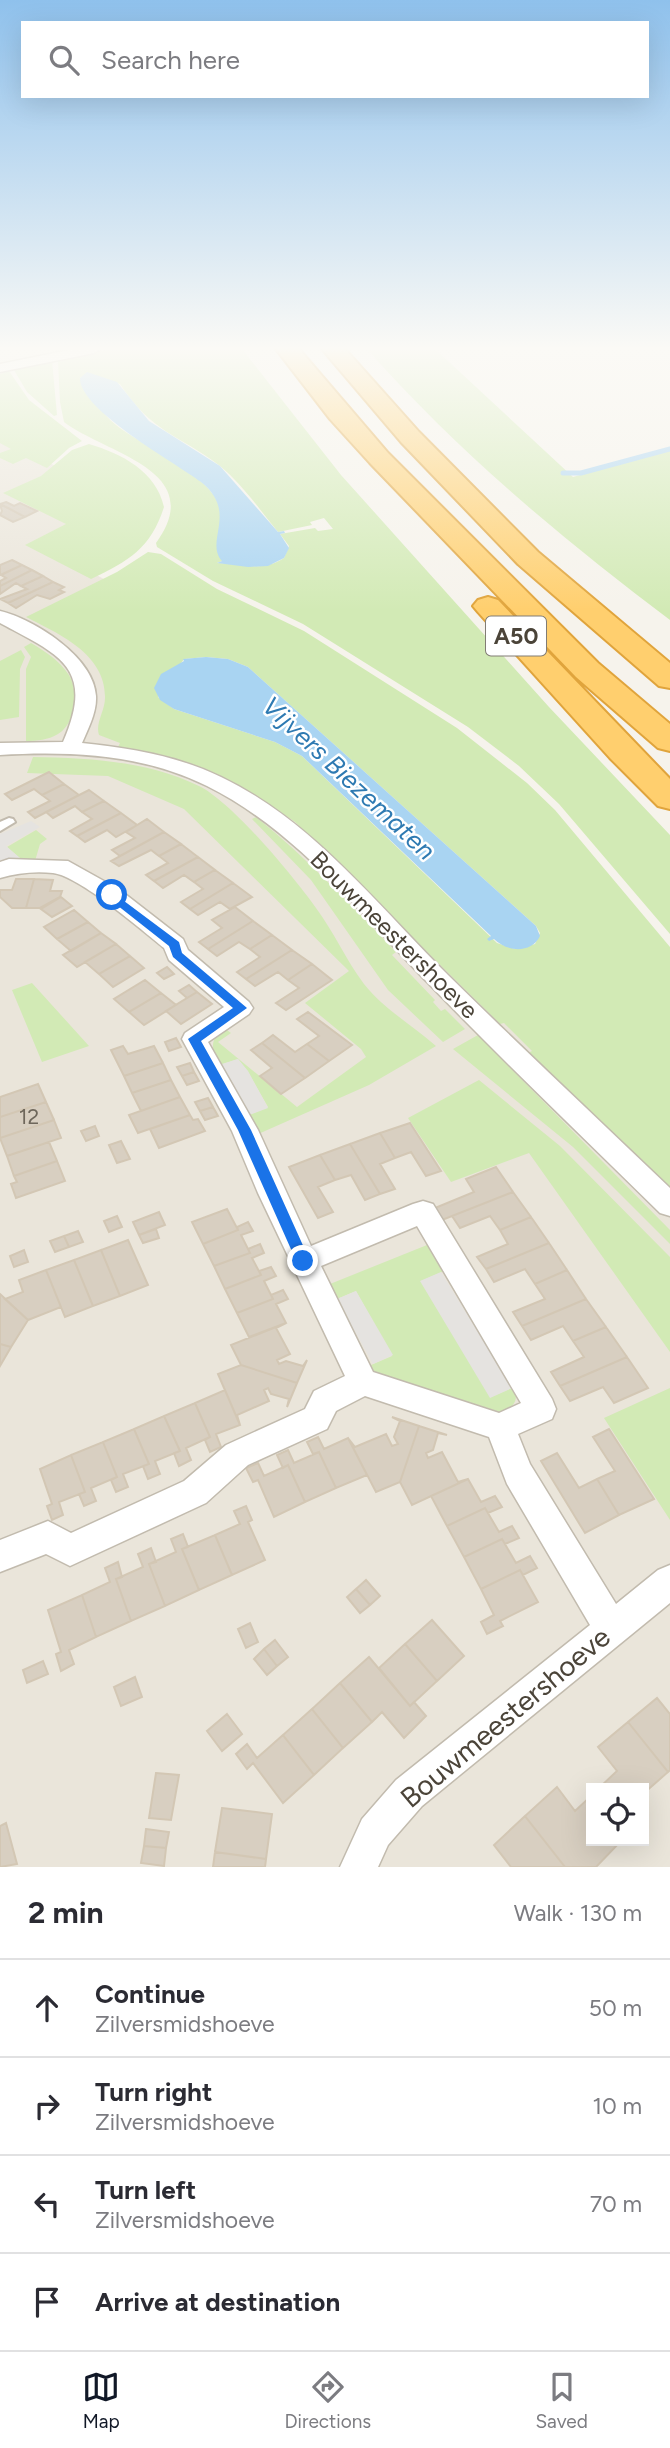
<!DOCTYPE html>
<meta charset="utf-8">
<style>
:root{--surface:#fff;--page:#f2f2f3;--text:#2b2b33;--muted:#7c7c81;--line:#e1e1e2;--accent:#111827}
body{margin:0;font-family:Figtree,sans-serif;background:var(--page);color:var(--text)}
.controls{position:absolute;right:21px;bottom:21px;display:grid;overflow:hidden;border-radius:0px;box-shadow:0 7px 28px #0002}
.controls button{width:63px;height:63px;display:grid;place-items:center;padding:0;border:0;border-bottom:2px solid var(--line);background:var(--surface);color:var(--text);font:35px sans-serif}
.stop{position:absolute;width:21px;height:21px;margin:-16px;border:5px solid #1a73e8;border-radius:50%;background:#fff}
.stop.end{background:#1a73e8;border-color:#fff;box-shadow:0 2px 7px #0008}
.list{margin:0;padding:0;list-style:none}
h2{display:flex;justify-content:space-between;align-items:center;height:91px;margin:0;padding:0 28px;font-size:30px}
h2 small{font-size:23px;font-weight:400;color:var(--muted)}
.list li{display:grid;grid-template-columns:46px 1fr auto;gap:21px;align-items:center;box-sizing:border-box;height:98px;padding:0 28px;border-top:2px solid var(--line)}
.list b{display:block;font-size:26px;white-space:nowrap}
.list p{margin:0;font-size:23px;white-space:nowrap;color:var(--muted)}
.list em{font-size:23px;font-style:normal;color:var(--muted)}
.icon{flex:none;width:38px;height:38px;fill:none;stroke:currentColor;stroke-width:2;stroke-linecap:round;stroke-linejoin:round}
.map{position:relative;flex:none;width:670px;height:1867px;overflow:hidden}
.search{position:absolute;background:var(--surface);box-shadow:0 7px 28px #0002;left:21px;right:21px;top:21px;height:77px;display:flex;align-items:center;gap:18px;box-sizing:border-box;padding:0 24px;border-radius:0px;color:var(--muted);font-size:26px}
.sheet{height:483px;background:var(--surface)}
nav{display:flex;justify-content:space-around;align-items:center;box-sizing:border-box;height:98px;border-top:2px solid var(--line);background:var(--surface);font-size:19px;color:var(--muted)}
nav a{display:grid;justify-items:center;gap:4px}
nav .on{color:var(--accent)}
.map>svg:first-child{display:block}
.residential{fill:#eae5da;fill-rule:evenodd}
.green{fill:#d2eab5;fill-rule:evenodd}
.parking{fill:#e5e3e0}
.water{fill:#a9d4f2}
.lines{fill:none;stroke-linecap:round;stroke-linejoin:round}
.stream{stroke:#a9d4f2;stroke-width:5}
.building{fill:#d8cfc1;stroke:#d3c7b4;stroke-width:2}
.service-casing{stroke:#c2bbae;stroke-width:4}
.minor-casing{stroke:#c2bbae;stroke-width:3}
.motorway-casing{stroke:#e0a43c;stroke-width:4}
.service{fill:#fff;fill-rule:evenodd}
.minor{fill:#fff;fill-rule:evenodd}
.motorway{fill:#ffcf6e;fill-rule:evenodd}
.route{fill:#1a73e8}
.labels{text-anchor:middle;stroke-width:5;stroke-linejoin:round;paint-order:stroke}
.number-label{font-size:21px;fill:#6e675b}
.shield{fill:#fff;stroke:#817c74;stroke-width:2}
.shield-label{font-size:23px;font-weight:bold;fill:#4b4439}
.street-label{font-size:24px;fill:#4b4439;stroke:#fff}
.water-label{font-size:26px;font-style:italic;fill:#2e7ab2;stroke:#fff}
.near-street-label{font-size:28px;fill:#4b4439;stroke:#fff}
</style>
<div class="map">
<svg width="670" height="1867" viewBox="0 0 670 1867">
<rect width="100%" height="100%" fill="#f6f3ec"/>
<path class="residential" d="M0 401 30 454 127 499 40 544 122 589 136 713 301 808 670 1163V1867H0ZM591 1788H644V1841H591Z"/>
<path class="green" d="M113 349H242L341 475 549 707 670 835V934L559 804 519 766 468 727 303 624 213 581 157 547 156 543C209 470 106 454 64 422L60 402 58 361 61 358ZM85 375 120 384C152 433 178 434 220 466 242 484 260 510 278 532L312 525 310 522 324 518 333 529 318 531 315 528 280 534 289 546 284 558C261 573 241 563 217 563L222 561C222 544 224 523 220 507 210 474 142 446 116 425 100 412 91 395 80 378Z
M367 349H435L573 477 670 449V620C561 538 457 451 367 349Z
M52 360 57 415 54 416 27 392 14 370Z
M9 371 29 400 82 441 69 448 47 468 26 458 13 464 0 458V453L11 449 0 443V374Z
M89 444C122 454 156 471 164 507 151 548 129 561 91 579L25 545 66 524 3 493 41 476 72 450Z
M148 552 161 554 217 589 304 631 457 728 527 783 555 810 670 947V1195L528 1053 532 1051 504 1023 500 1024 295 822C235 780 190 760 118 747L120 743 99 735C95 723 105 711 105 698 106 654 59 634 26 617L117 572ZM206 657 228 659 248 667 536 926 540 933 535 944 515 949 497 943 302 756 275 742 174 709 158 697 184 659Z
M31 643C46 652 59 660 69 675 79 692 76 723 58 734 48 740 37 741 26 741V669L31 657 24 647Z
M21 650 25 657 20 669 19 717 0 720V661Z
M33 757C88 758 148 761 199 786 232 802 294 877 316 908 334 932 346 960 364 984 385 1010 411 1024 436 1046L369 1085 256 1135 249 1115 268 1107 248 1072 238 1059 220 1065C211 1048 209 1041 224 1028L231 1033 218 1042 297 1107 366 1057 361 1049 305 1003 349 971 184 809 108 776 27 773Z
M256 817C306 857 351 905 396 952L392 955 435 1000 433 1002 441 1011 445 1009 465 1029 443 1042 388 990 311 880 252 819Z
M36 830 47 839 40 844 35 861 22 860 7 847Z
M32 983 89 1046 42 1062 12 990Z
M478 1035 670 1230V1244L573 1147 453 1049Z
M479 1080 560 1146 670 1257V1352L529 1153 451 1182 408 1118Z
M432 1243 449 1269 421 1281 491 1397 514 1387C519 1401 514 1408 500 1412L374 1372 371 1365 392 1356 356 1291 337 1299 330 1284Z
M670 1388V1520L604 1418Z"/>
<path class="parking" d="M31 821 40 827 6 846 20 858 0 868V834Z
M238 1059 248 1071 268 1108 249 1115 222 1064Z
M441 1272 512 1388 490 1398 420 1281Z
M356 1291 393 1355 373 1364 337 1299Z"/>
<path class="water" d="M87 372 117 382 149 421 220 466 278 532 284 531 285 533 280 534 289 548 284 558 268 566 248 567 217 563 222 561C204 541 239 512 201 482 176 463 79 410 80 378Z
M206 657 228 659 248 667 536 926 540 936C531 954 507 952 494 939L489 941 487 939 491 936 302 756 275 742 174 709 160 700 154 688 161 674 184 661 183 659Z"/>
<g class="lines">
<path class="stream" d="M563 473H581L670 449"/>
</g>
<path class="building" d="M6 502 14 506 20 503 37 511 25 517 0 504Z
M0 504 8 508 25 517 13 522 0 515 2 511Z
M12 560 22 565 0 575V565Z
M22 565 32 570 0 586V581L6 578 1 575Z
M32 570 43 576 21 586 16 583 0 594V586Z
M43 576 53 582 8 603 0 599 27 589 21 586Z
M53 582 64 587 59 590 64 592 50 599 37 595 16 608 8 603Z
M49 772 64 784 42 795 34 789 12 800 5 794Z
M64 784 79 795 35 818 28 812 50 801 42 795Z
M89 790 104 801 82 812 75 806 53 818 46 812Z
M104 801 121 813 77 836 70 831 92 819 82 812Z
M121 813 137 825 116 837 107 830 85 842 77 836Z
M147 819 164 832 120 856 112 850 135 838 126 832Z
M164 832 181 844 159 856 151 850 119 866 111 861Z
M181 844 198 857 154 881 146 875 168 863 159 856Z
M198 857 215 870 194 882 184 875 163 888 154 881Z
M215 870 233 883 190 909 181 902 203 889 194 882Z
M16 879H34L26 908H12L0 897V890H12Z
M34 879 53 880 50 891H62L60 897 40 908H26Z
M233 883 252 897 230 909 220 902 198 915 190 909Z
M61 897 72 906 52 917 41 909Z
M235 907 253 921 208 949 199 942 222 928 212 920Z
M74 910 88 922 57 939 44 927Z
M253 921 272 935 250 949 239 942 217 956 208 949Z
M88 922 101 933 71 951 57 939Z
M101 933 116 944 77 967 63 955Z
M272 935 292 950 246 979 237 972 260 957 250 949Z
M116 944 130 956 99 974 85 962Z
M292 950 312 964 288 980 278 972 255 986 246 979Z
M130 956 144 968 113 987 99 974Z
M312 964 332 980 286 1010 276 1003 299 988 288 980Z
M167 967 174 974 164 979 157 973Z
M145 980 161 993 129 1012 114 999Z
M189 985 197 992 187 998 179 991Z
M197 992 212 1004 181 1024 166 1011Z
M161 993 176 1005 144 1025 129 1012Z
M308 1012 352 1045 329 1061 307 1044 319 1036 297 1019Z
M273 1035 295 1052 307 1044 329 1061 305 1078 262 1043Z
M176 1038 181 1047 169 1051 165 1042Z
M262 1043 305 1078 281 1094 260 1076 272 1068 251 1050Z
M123 1046 128 1054 154 1046 163 1063 124 1076 111 1050Z
M163 1063 171 1080 132 1093 124 1076Z
M190 1063 194 1072 182 1076 177 1067Z
M194 1072 199 1081 187 1085 182 1076Z
M171 1080 180 1097 141 1111 132 1093Z
M38 1084 46 1102 0 1117V1097Z
M180 1097 190 1115 138 1133 129 1115Z
M208 1098 213 1107 200 1111 195 1102Z
M46 1102 54 1120 0 1138V1117Z
M213 1107 218 1116 205 1120 200 1111Z
M190 1115 193 1120 198 1119 205 1131 159 1148 150 1129Z
M54 1120 61 1138 7 1156 0 1138Z
M410 1123 441 1171 426 1176 411 1152 395 1158 380 1133Z
M95 1126 99 1136 86 1141 81 1131Z
M380 1133 395 1158 380 1164 395 1189 380 1194 350 1144Z
M121 1141 130 1159 117 1163 109 1145Z
M49 1142 57 1161 14 1176 7 1156Z
M350 1144 380 1194 365 1200 351 1175 335 1180 320 1155Z
M320 1155 335 1180 318 1187 333 1212 318 1218 289 1167Z
M57 1161 65 1181 16 1198 11 1184 17 1182 14 1176Z
M496 1167 513 1192 442 1220 435 1208 474 1192 466 1179Z
M513 1192 531 1217 500 1230 490 1216 460 1228 452 1216Z
M227 1209 238 1230 203 1244 192 1222Z
M159 1212 165 1225 139 1235 133 1222Z
M117 1216 122 1227 109 1232 104 1221Z
M531 1217 549 1243 486 1269 477 1257 508 1244 500 1230Z
M248 1222 253 1231 241 1235 250 1253 214 1266 203 1244 238 1230 237 1227Z
M156 1229 159 1238 143 1243 139 1235Z
M78 1231 83 1242 69 1247 64 1236Z
M64 1236 69 1247 55 1252 50 1241Z
M128 1240 148 1285 120 1296 101 1250Z
M549 1243 567 1270 535 1284 525 1269 494 1282 486 1269Z
M260 1244 264 1253 252 1258 261 1275 225 1289 214 1266 250 1253 248 1249Z
M24 1250 28 1262 14 1267 10 1256Z
M101 1250 120 1296 93 1306 74 1260Z
M74 1260 93 1306 65 1317 46 1270Z
M271 1267 276 1276 264 1281 273 1299 237 1313 225 1289 261 1275 259 1271Z
M46 1270 61 1307 28 1320 5 1299 23 1292 19 1280Z
M567 1270 586 1299 522 1326 513 1312 545 1299 535 1284Z
M283 1290 288 1299 276 1304 286 1323 249 1337 237 1313 273 1299 271 1295Z
M0 1294 28 1320 11 1347 0 1344Z
M586 1299 606 1327 573 1341 563 1326 531 1340 522 1326Z
M286 1323 276 1328 290 1354 277 1360 279 1364 286 1361 303 1366 307 1360 297 1383 241 1365 231 1345Z
M606 1327 627 1357 560 1386 551 1372 584 1357 573 1341Z
M0 1344 11 1347 0 1366Z
M627 1357 648 1388 614 1403 603 1387 570 1401 560 1386Z
M241 1365 297 1383 287 1407 289 1399 271 1394 268 1388 264 1390 269 1401 237 1415 240 1425 218 1374Z
M225 1390 240 1425 216 1434 221 1447 210 1452 205 1440 210 1437 195 1403Z
M195 1403 210 1437 186 1448 191 1460 179 1466 174 1453 180 1451 164 1416Z
M164 1416 180 1451 155 1461 160 1474 148 1479 143 1466 149 1464 134 1429Z
M392 1417 419 1426 400 1482 376 1492 348 1438 355 1447 386 1434 392 1446 398 1444 394 1437 400 1421Z
M419 1426 447 1435 438 1433 433 1450 426 1453 428 1458 442 1452 458 1482 468 1479 412 1505 400 1482Z
M134 1429 149 1464 123 1474 128 1487 116 1492 111 1480 117 1477 103 1442Z
M609 1429 654 1499 619 1515 597 1479 615 1471 593 1437Z
M318 1437 324 1449 348 1438 367 1475 336 1488 319 1452 313 1454 307 1442Z
M103 1442 117 1477 91 1488 96 1501 84 1506 79 1494 85 1492 71 1455Z
M288 1450 294 1463 319 1452 336 1488 305 1502 288 1465 283 1468 277 1455Z
M557 1453 579 1488 597 1479 619 1515 585 1533 541 1461Z
M71 1455 85 1492 59 1502 63 1515 52 1520 47 1506 52 1504 40 1469Z
M258 1463 264 1476 288 1465 305 1502 274 1517 258 1480 253 1482 246 1468Z
M468 1479 481 1502 495 1496 502 1507 488 1513 485 1508 447 1526 431 1496Z
M246 1506 252 1520 248 1522 265 1560 232 1575 215 1535 240 1524 234 1511Z
M485 1508 499 1532 512 1526 519 1538 505 1544 502 1539 464 1557 447 1526Z
M183 1534 188 1547 182 1549 199 1590 165 1606 149 1564 176 1552 171 1539Z
M215 1535 232 1575 199 1590 182 1549Z
M502 1539 516 1563 530 1556 537 1568 523 1575 520 1570 481 1589 464 1557Z
M151 1548 156 1562 149 1564 165 1606 131 1621 116 1579 143 1567 138 1554Z
M118 1562 122 1577 116 1579 131 1621 96 1637 82 1595 110 1582 105 1568Z
M520 1570 538 1602 500 1621 503 1626 487 1634 481 1622 494 1615 481 1589Z
M366 1580 380 1596 370 1605 356 1589Z
M356 1589 370 1605 360 1613 347 1597Z
M82 1595 96 1637 69 1650 74 1664 61 1671 56 1654 61 1652 48 1610Z
M432 1620 464 1656 437 1681 405 1644Z
M250 1623 258 1642 246 1648 238 1629Z
M275 1640 288 1657 277 1666 264 1649Z
M405 1644 437 1681 410 1706 379 1668Z
M264 1649 277 1666 267 1675 254 1659Z
M369 1657 410 1706 414 1702 426 1716 404 1738 382 1712 372 1722 340 1683Z
M43 1661 48 1674 27 1683 23 1670Z
M135 1677 142 1697 121 1706 114 1687Z
M340 1683 372 1722 343 1748 312 1709Z
M657 1698 670 1714V1770L668 1772 628 1722Z
M312 1709 343 1748 314 1775 283 1735Z
M227 1714 242 1734 222 1751 207 1731Z
M628 1722 668 1772 644 1793V1788H599L617 1771 598 1747Z
M283 1735 314 1775 283 1803 253 1763 247 1769 236 1754 247 1744 257 1758Z
M156 1773 179 1775 171 1820 149 1818Z
M557 1787 575 1811 591 1796V1841H621L596 1867H565L525 1816Z
M222 1808 272 1814 266 1859 215 1852Z
M525 1816 565 1867H511L494 1845Z
M6 1823 17 1864 0 1867V1826Z
M146 1829 169 1832 166 1848 144 1846Z
M144 1846 166 1848 164 1866 141 1863Z
M215 1852 266 1859 265 1867H213Z"/>
<g class="lines">
<g class="service-casing">
<path id="service" d="M9 818 13 819 15 822 0 831V822Z"/>
</g>
<g class="minor-casing">
<path id="minor" d="M74 349H101L94 353 0 372V364Z
M0 611C34 619 94 657 96 696 97 712 88 729 82 743 130 748 178 756 221 777 313 821 377 905 448 975 521 1047 596 1117 670 1188V1216L660 1213C582 1136 503 1061 427 982 359 912 296 830 207 786 143 754 70 751 0 755V743L63 742C96 667 59 655 0 623Z
M9 859 68 861 120 890 183 939 188 950 249 1002 253 1008 249 1014 208 1042 258 1130 311 1246 413 1204 423 1201 433 1204 552 1399 556 1409 552 1419 518 1434 530 1464 616 1604 658 1570 670 1565V1603L422 1806 388 1845 378 1867H340L362 1819 396 1780 590 1625 507 1484 489 1437 365 1396 336 1411 327 1429 248 1465 206 1503 70 1566 46 1554 0 1572V1540L48 1521 71 1533 184 1481 226 1445 305 1409 314 1391 345 1376 258 1193 232 1131 182 1039 185 1033 224 1007 169 960 164 948C142 930 79 876 53 873 35 871 17 873 0 878V862ZM417 1226 521 1403 499 1413 373 1372 321 1266Z"/>
</g>
<g class="motorway-casing">
<path id="motorway" d="M276 349H299L388 453 598 663 670 724V751L658 748 576 677 370 463 330 419Z
M322 349H345L419 432 538 552 670 663V688L659 686 518 564 401 442Z
M488 597 498 600 670 779V809L658 806 610 758 478 612 473 606 478 600Z"/>
</g>
<use href="#service" class="service"/>
<use href="#minor" class="minor"/>
<use href="#motorway" class="motorway"/>
</g>
<linearGradient id="sky" x2="0" y2="1"><stop stop-color="#8fc1ec"/><stop offset="0.57" stop-color="#fbfaf6"/><stop offset="1" stop-color="#fbfaf6" stop-opacity="0"/></linearGradient>
<rect width="670" height="611" fill="url(#sky)"/>
<path class="route" d="M112 892 179 942 182 953 247 1008 201 1041 251 1130 310 1261 308 1265H298L238 1130 188 1039 233 1008 173 957 169 946 108 898 106 895Z"/>
<g class="labels">
<g class="number-label">
<text x="29" y="1124">12</text>
</g>
<rect class="shield" x="486" y="616.5" width="60" height="39" rx="5"/>
<g class="shield-label">
<text x="516" y="644">A50</text>
</g>
<g class="street-label">
<text transform="translate(394 935) rotate(45)" y="8">Bouwmeestershoeve</text>
</g>
<g class="water-label">
<text transform="translate(349 778) rotate(43)" y="9">Vijvers Biezematen</text>
</g>
<g class="near-street-label">
<text transform="translate(505 1717) rotate(-40)" y="10">Bouwmeestershoeve</text>
</g>
</g>
</svg>
<div class="controls">
<button><svg class="icon" aria-label="locate" viewBox="0 0 24 24"><circle cx="12" cy="12" r="6"/><path d="M12 2v4M12 18v4M2 12h4M18 12h4"/></svg></button>
</div>
<div class="stop" style="left:112px;top:895px"></div>
<div class="stop end" style="left:303px;top:1261px"></div>
<div class="search"><svg class="icon" aria-label="search" viewBox="0 0 24 24"><circle cx="10" cy="10" r="6"/><path d="M15 15l6 6"/></svg>Search here</div>
</div>
<section class="sheet">
<h2>2 min<small>Walk · 130 m</small></h2>
<ul class="list">
<li><svg class="icon" aria-label="ahead" viewBox="0 0 24 24"><path d="M12 20V5M6 11l6-6 6 6"/></svg><div><b>Continue</b><p>Zilversmidshoeve</p></div><em>50 m</em></li>
<li><svg class="icon" aria-label="right" viewBox="0 0 24 24"><path d="M7 20v-9h11M14 6l5 5-5 5"/></svg><div><b>Turn right</b><p>Zilversmidshoeve</p></div><em>10 m</em></li>
<li><svg class="icon" aria-label="left" viewBox="0 0 24 24"><path d="M17 20v-9H6M10 6l-5 5 5 5"/></svg><div><b>Turn left</b><p>Zilversmidshoeve</p></div><em>70 m</em></li>
<li><svg class="icon" aria-label="arrive" viewBox="0 0 24 24"><path d="M6 21V4h12l-3 4 3 4H6"/></svg><div><b>Arrive at destination</b></div></li>
</ul>
</section>
<nav>
<a class="on"><svg class="icon" aria-label="map" viewBox="0 0 24 24"><path d="M3 6l6-2 6 2 6-2v14l-6 2-6-2-6 2zM9 4v14M15 6v14"/></svg>Map</a>
<a><svg class="icon" aria-label="directions" viewBox="0 0 24 24"><path d="M12 3l9 9-9 9-9-9zM9 14v-3h6M13 9l2 2-2 2"/></svg>Directions</a>
<a><svg class="icon" aria-label="saved" viewBox="0 0 24 24"><path d="M7 4h10v16l-5-4-5 4z"/></svg>Saved</a>
</nav>
